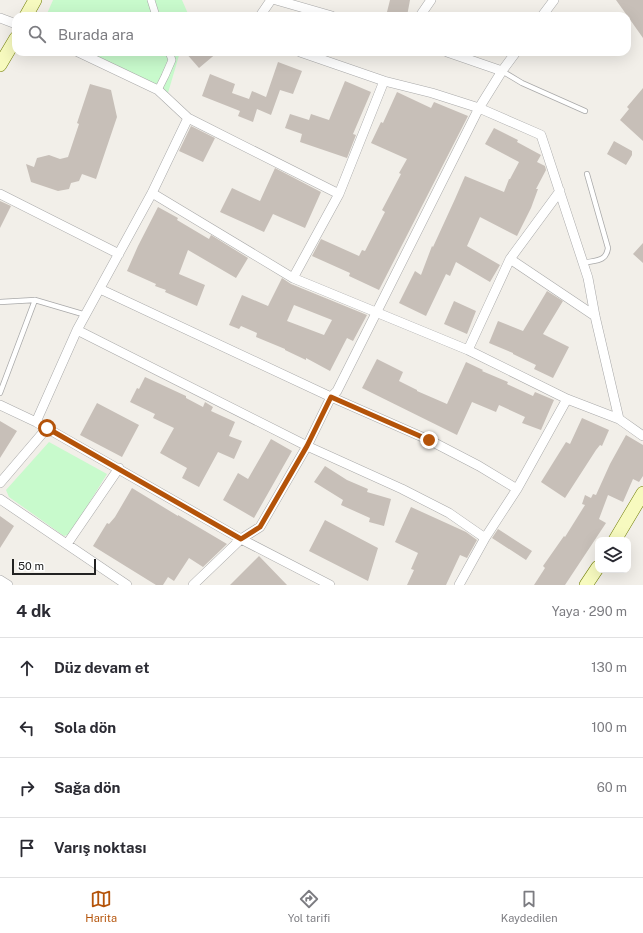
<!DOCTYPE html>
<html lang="tr">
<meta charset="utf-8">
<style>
:root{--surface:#fff;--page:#f2f2f3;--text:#2b2b33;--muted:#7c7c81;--line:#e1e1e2;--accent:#b45309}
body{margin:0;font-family:"Public Sans",sans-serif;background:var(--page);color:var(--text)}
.controls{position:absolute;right:12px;bottom:12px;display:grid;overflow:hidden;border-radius:8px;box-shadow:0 4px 16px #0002}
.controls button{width:36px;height:36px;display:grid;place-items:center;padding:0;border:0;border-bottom:1px solid var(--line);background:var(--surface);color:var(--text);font:20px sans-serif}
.scale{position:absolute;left:12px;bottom:10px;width:84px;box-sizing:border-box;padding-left:4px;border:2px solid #222;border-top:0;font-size:11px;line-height:14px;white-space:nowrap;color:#222;-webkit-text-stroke:3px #fff;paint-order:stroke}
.stop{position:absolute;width:12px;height:12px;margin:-9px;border:3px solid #b45309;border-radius:50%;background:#fff}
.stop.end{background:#b45309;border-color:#fff;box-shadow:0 1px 4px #0008}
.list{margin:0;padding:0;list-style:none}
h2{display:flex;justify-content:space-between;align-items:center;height:52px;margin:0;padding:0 16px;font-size:17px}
h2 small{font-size:13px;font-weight:400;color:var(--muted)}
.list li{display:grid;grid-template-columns:26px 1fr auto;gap:12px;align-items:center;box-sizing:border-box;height:60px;padding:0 16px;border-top:1px solid var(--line)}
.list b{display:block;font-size:15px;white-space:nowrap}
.list em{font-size:13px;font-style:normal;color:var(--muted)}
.icon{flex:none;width:22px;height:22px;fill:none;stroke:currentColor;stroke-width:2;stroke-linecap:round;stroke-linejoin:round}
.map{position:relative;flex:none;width:643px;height:585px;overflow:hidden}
.search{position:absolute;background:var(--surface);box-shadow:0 4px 16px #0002;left:12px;right:12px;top:12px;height:44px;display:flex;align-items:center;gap:10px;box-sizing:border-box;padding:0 14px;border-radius:12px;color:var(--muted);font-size:15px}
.sheet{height:292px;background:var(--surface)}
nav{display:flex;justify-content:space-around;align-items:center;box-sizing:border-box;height:56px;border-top:1px solid var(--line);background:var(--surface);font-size:11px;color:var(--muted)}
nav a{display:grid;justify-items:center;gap:2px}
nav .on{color:var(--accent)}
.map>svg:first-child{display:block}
.park{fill:#c8facc}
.building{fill:#c7bfb8;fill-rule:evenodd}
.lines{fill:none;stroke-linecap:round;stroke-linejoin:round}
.service-casing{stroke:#a9a9a9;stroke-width:6}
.pedestrian-casing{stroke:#a9a9a9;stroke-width:8}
.minor-casing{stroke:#a9a9a9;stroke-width:10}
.secondary-casing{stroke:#707d05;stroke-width:14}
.service{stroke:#fff;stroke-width:4.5}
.pedestrian{stroke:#fff;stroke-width:7}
.minor{stroke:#fff;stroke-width:9}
.secondary{stroke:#f7fabf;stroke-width:13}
.route{stroke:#b45309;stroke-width:5}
</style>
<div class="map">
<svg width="643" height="585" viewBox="0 0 643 585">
<rect width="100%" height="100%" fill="#f2efe9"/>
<path class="park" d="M53 0H182L189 16H46Z
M77 52H180L168 93Z
M49 442 107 474 70 534 64 536 9 497 6 490Z"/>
<path class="building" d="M390 0H410L407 16H386Z
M616 0H643V38L631 21Z
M185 52H218L199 68Z
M278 62 302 71 293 94 280 90 271 115 257 109 253 122 238 116 240 111 202 96 210 74 235 84 232 93 249 99 252 91 266 97Z
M345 81 371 92 353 134 356 135 347 158 300 142 302 134 285 128 290 114 309 120 311 114 329 120Z
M90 84 111 90 117 117 96 179 82 174 79 181 71 183 69 189 58 191 31 182 26 164 34 167 37 158 49 155 60 159 68 157 79 124 77 123Z
M643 88V141L620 120 629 109 627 107Z
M397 92 431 108 434 102 468 116 379 290 349 276 350 273 312 256 321 239 359 256 362 250 365 251 385 212 382 210 401 174 399 173 407 159 371 143 381 122 383 123Z
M191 126 215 138 203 162 179 151Z
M494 128 518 140 517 142 541 155 537 162 545 166 546 170 536 189H538L531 208 517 236 480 217 467 246 500 265 490 282 456 262 450 276 446 274 426 316 399 303 415 271 421 275 432 246 433 247 455 199 465 176 504 192 509 179H510L519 162 485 144Z
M614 141 632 151V155L626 165 607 154Z
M275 168 321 192 305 228 273 214 264 232 220 212 232 188 260 201Z
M0 201 11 206 0 228Z
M158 207 178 218 177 220 209 239 211 235 248 258 236 278 188 250 179 274 205 285 197 306 165 292 166 290 155 286 156 284 127 271 138 246Z
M643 243V263L633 254Z
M282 278 291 284 367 315 353 341 347 338 330 371 306 358V360L285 350V349L256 337 257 333 241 326 239 329 229 325 242 295 268 306ZM294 305 332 320 324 335 287 321Z
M547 291 563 301 543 334 569 347 553 378 534 369 536 365 513 354V353L489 343 498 321 523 331Z
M454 301 476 311 467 334 444 324Z
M377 359 403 372 399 381 417 390V391L447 404 466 362 483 370 482 371 508 382 507 384 533 396 535 392 554 400 541 430 522 423 525 417 499 405 496 412 472 402 457 435 362 388Z
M145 377 186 396V398L203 407 205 402 213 407 211 411 235 422 229 436 242 441 234 459 218 452 199 487 182 478 187 468 160 453 174 428 153 418 155 414 130 402 137 388 139 389Z
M97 403 139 425 122 457 80 435Z
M582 418 609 430 602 446 600 445 596 450 565 498 541 482 566 442 570 444Z
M0 421 17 431 0 458Z
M626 435 643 445V476L639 482 633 479 623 502 608 495 599 519 606 523 565 585H534L545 568 543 566 564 536 565 537 585 505 582 504 585 495 591 498 593 494 596 495 610 464Z
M271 439 292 451 254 518 223 500 238 473 248 479Z
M325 466 347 480 368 489 367 492 391 499 384 526 369 522 370 518 341 505 343 500 314 482Z
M132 488 178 516V515L227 544 203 567 189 558 174 581 168 577 163 585H156L93 546 107 523 109 524 115 517Z
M411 507 466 532 477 540 467 558 460 555 446 585H407L414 570 411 569 418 553 395 542Z
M0 516 14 526 0 548Z
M325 520 378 548 368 581 309 551Z
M498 529 532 551 526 560 492 538Z
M259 556 287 585H230Z"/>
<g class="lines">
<g class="service-casing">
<path id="service" d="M502 71 522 83 585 111
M583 263C596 260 606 262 608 248L587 174
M0 302 35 300 86 315
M0 393 35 300"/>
</g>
<g class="pedestrian-casing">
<path id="pedestrian" d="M151 0 156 16
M158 90 165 76 172 60 169 52"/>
</g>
<g class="minor-casing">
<path id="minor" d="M276 0 332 16
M260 16 271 0
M420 16 431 0
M542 16 554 0
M0 18 16 24
M78 52 158 90 188 118 339 194
M300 52 384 81 432 93 479 108 541 135 588 278 595 316 619 419
M447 52 502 71
M152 193 293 278 468 350 567 399 619 419 643 436
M0 194 119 254
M510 259 595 316
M293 278 339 194 384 81
M100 289 331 397 429 440 479 466 517 489
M77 330 307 446 402 489 449 513 485 538
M468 350 510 259 560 191
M0 405 36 422 241 539 330 585
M36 422 77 330 152 193 188 118
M0 483 47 428
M0 499 127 585
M67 544 119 468
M0 580 8 585
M193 585 241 539 260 527 307 446 331 397 337 391 479 108 502 71 516 52
M459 585 485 538 517 489 567 399"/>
</g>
<g class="secondary-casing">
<path id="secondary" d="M26 16 35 0
M0 65 16 38
M615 540 643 493
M586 585 598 567"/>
</g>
<use href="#service" class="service"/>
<use href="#pedestrian" class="pedestrian"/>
<use href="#minor" class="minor"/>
<use href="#secondary" class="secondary"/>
</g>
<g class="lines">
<path class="route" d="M47 428 241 539 260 527 307 446 331 397 429 440"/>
</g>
</svg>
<div class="controls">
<button><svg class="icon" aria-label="layers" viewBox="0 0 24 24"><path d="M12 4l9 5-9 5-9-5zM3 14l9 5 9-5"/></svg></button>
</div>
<div class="scale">50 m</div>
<div class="stop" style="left:47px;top:428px"></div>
<div class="stop end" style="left:429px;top:440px"></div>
<div class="search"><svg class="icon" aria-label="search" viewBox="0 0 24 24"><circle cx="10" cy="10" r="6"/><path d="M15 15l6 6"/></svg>Burada ara</div>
</div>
<section class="sheet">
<h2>4 dk<small>Yaya · 290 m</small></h2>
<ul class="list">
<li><svg class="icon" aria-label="ahead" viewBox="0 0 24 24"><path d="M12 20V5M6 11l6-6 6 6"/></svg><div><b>Düz devam et</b></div><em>130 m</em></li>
<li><svg class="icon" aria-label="left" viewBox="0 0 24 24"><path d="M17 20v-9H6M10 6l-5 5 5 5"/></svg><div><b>Sola dön</b></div><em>100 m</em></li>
<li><svg class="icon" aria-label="right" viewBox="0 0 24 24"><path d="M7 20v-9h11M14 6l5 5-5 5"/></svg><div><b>Sağa dön</b></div><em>60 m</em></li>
<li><svg class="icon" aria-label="arrive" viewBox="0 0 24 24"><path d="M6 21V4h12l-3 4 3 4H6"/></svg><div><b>Varış noktası</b></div></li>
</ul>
</section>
<nav>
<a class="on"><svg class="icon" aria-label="map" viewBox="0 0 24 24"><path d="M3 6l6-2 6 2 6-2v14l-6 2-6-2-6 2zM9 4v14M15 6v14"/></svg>Harita</a>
<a><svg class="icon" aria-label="directions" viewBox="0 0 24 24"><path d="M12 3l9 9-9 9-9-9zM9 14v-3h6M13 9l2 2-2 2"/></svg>Yol tarifi</a>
<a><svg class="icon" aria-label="saved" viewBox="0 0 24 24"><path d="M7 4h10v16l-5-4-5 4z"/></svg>Kaydedilen</a>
</nav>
